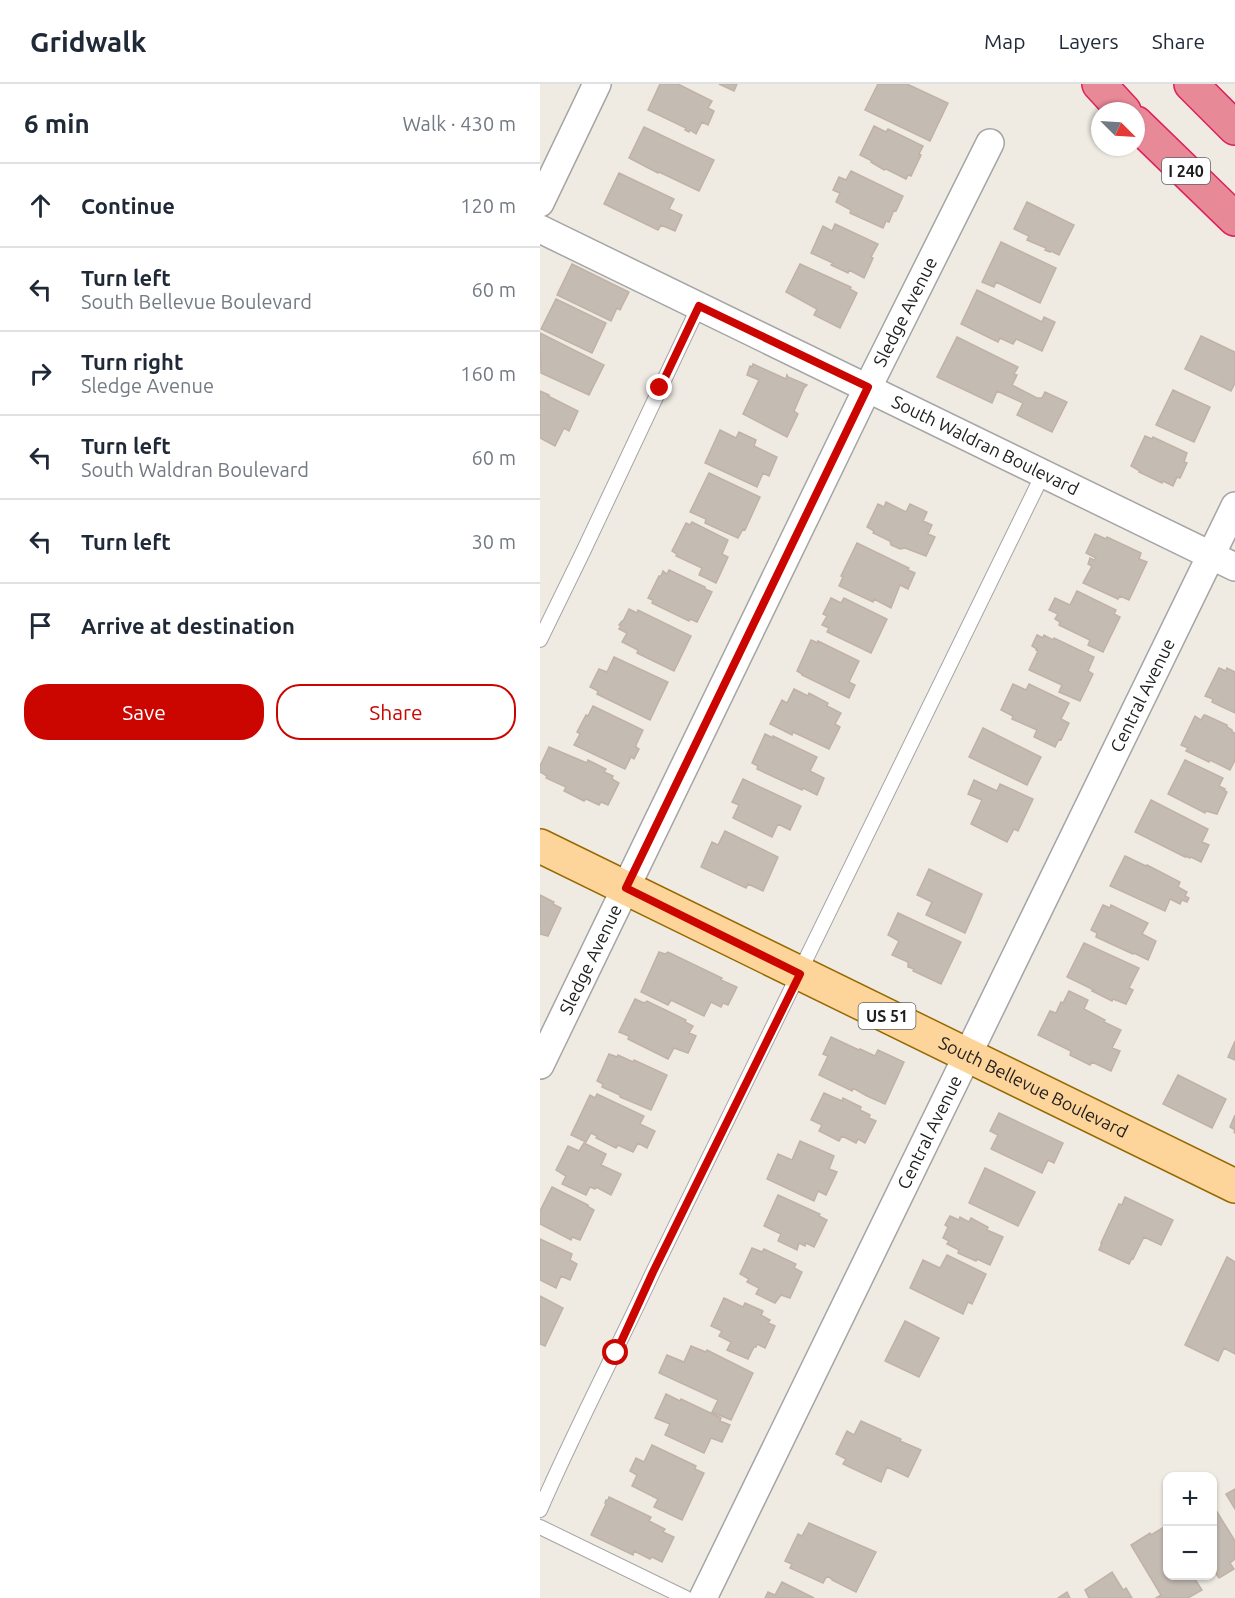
<!DOCTYPE html>
<meta charset="utf-8">
<style>
:root{--surface:#fff;--page:#f6f6f7;--text:#1f2937;--muted:#747a83;--line:#e0e1e3;--accent:#cb0500}
body{margin:0;font-family:Ubuntu,sans-serif;background:var(--page);color:var(--text)}
.controls{position:absolute;right:18px;bottom:18px;display:grid;overflow:hidden;border-radius:12px;box-shadow:0 2px 4px #0004}
.controls button{width:54px;height:54px;display:grid;place-items:center;padding:0;border:0;border-bottom:2px solid var(--line);background:var(--surface);color:var(--text);font:30px sans-serif}
.compass{position:absolute;left:551px;top:18px;width:54px;height:54px;border-radius:50%;background:var(--surface);box-shadow:0 2px 4px #0004;rotate:114deg}
.stop{position:absolute;width:18px;height:18px;margin:-14px;border:4px solid #cb0500;border-radius:50%;background:#fff}
.stop.end{background:#cb0500;border-color:#fff;box-shadow:0 2px 6px #0008}
.list{margin:0;padding:0;list-style:none}
h2{display:flex;justify-content:space-between;align-items:center;height:78px;margin:0;padding:0 24px;font-size:26px}
h2 small{font-size:20px;font-weight:400;color:var(--muted)}
.list li{display:grid;grid-template-columns:39px 1fr auto;gap:18px;align-items:center;box-sizing:border-box;height:84px;padding:0 24px;border-top:2px solid var(--line)}
.list b{display:block;font-size:22px;white-space:nowrap}
.list p{margin:0;font-size:20px;white-space:nowrap;color:var(--muted)}
.list em{font-size:20px;font-style:normal;color:var(--muted)}
.actions{display:flex;gap:12px;padding:18px 24px}
.actions a{flex:1;padding:14px 0;border:2px solid var(--accent);border-radius:24px;text-align:center;font-size:21px;color:var(--accent)}
.actions .main{background:var(--accent);color:#fff}
.icon{flex:none;width:33px;height:33px;fill:none;stroke:currentColor;stroke-width:2;stroke-linecap:round;stroke-linejoin:round}
.map{position:relative;flex:none;width:695px;height:1514px;overflow:hidden}
header{display:flex;align-items:center;gap:36px;box-sizing:border-box;height:84px;padding:0 30px;background:var(--surface);border-bottom:2px solid var(--line)}
header strong{font-size:28px}
nav{display:flex;gap:33px;margin-inline-start:auto;font-size:21px}
main{display:flex}
aside{flex:1;background:var(--surface)}
.map>svg:first-child{display:block}
.building{fill:#c4bbb3;stroke:#c1b2a5;stroke-width:1.5}
.lines{fill:none;stroke-linecap:round;stroke-linejoin:round}
.service-casing{stroke:#a5a5a5;stroke-width:16}
.minor-casing{stroke:#a5a5a5;stroke-width:30}
.primary-casing{stroke:#976900;stroke-width:36}
.motorway-casing{stroke:#dc215c;stroke-width:36}
.service{stroke:#fff;stroke-width:14}
.minor{stroke:#fff;stroke-width:27}
.primary{stroke:#fdd59a;stroke-width:33}
.motorway{stroke:#e88998;stroke-width:33}
.route{stroke:#cb0500;stroke-width:8}
.labels{text-anchor:middle;stroke-width:5;stroke-linejoin:round;paint-order:stroke}
.shield{fill:#fff;stroke:#626262;stroke-width:1.5}
.shield-label{font-size:16px;font-weight:bold;fill:#1e1e1e}
.street-label{font-size:18px;fill:#1e1e1e;stroke:#fff}
</style>
<header>
<strong>Gridwalk</strong>
<nav><a>Map</a><a>Layers</a><a>Share</a></nav>
</header>
<main>
<aside>
<h2>6 min<small>Walk · 430 m</small></h2>
<ul class="list">
<li><svg class="icon" aria-label="ahead" viewBox="0 0 24 24"><path d="M12 20V5M6 11l6-6 6 6"/></svg><div><b>Continue</b></div><em>120 m</em></li>
<li><svg class="icon" aria-label="left" viewBox="0 0 24 24"><path d="M17 20v-9H6M10 6l-5 5 5 5"/></svg><div><b>Turn left</b><p>South Bellevue Boulevard</p></div><em>60 m</em></li>
<li><svg class="icon" aria-label="right" viewBox="0 0 24 24"><path d="M7 20v-9h11M14 6l5 5-5 5"/></svg><div><b>Turn right</b><p>Sledge Avenue</p></div><em>160 m</em></li>
<li><svg class="icon" aria-label="left" viewBox="0 0 24 24"><path d="M17 20v-9H6M10 6l-5 5 5 5"/></svg><div><b>Turn left</b><p>South Waldran Boulevard</p></div><em>60 m</em></li>
<li><svg class="icon" aria-label="left" viewBox="0 0 24 24"><path d="M17 20v-9H6M10 6l-5 5 5 5"/></svg><div><b>Turn left</b></div><em>30 m</em></li>
<li><svg class="icon" aria-label="arrive" viewBox="0 0 24 24"><path d="M6 21V4h12l-3 4 3 4H6"/></svg><div><b>Arrive at destination</b></div></li>
</ul>
<div class="actions"><a class="main">Save</a><a>Share</a></div>
</aside>
<div class="map">
<svg width="695" height="1514" viewBox="0 0 695 1514">
<rect width="100%" height="100%" fill="#efebe3"/>
<path class="building" d="M120 0H138L172 17 168 24 174 27 168 41 162 38 156 50 150 46 149 48 145 46 146 44 108 26Z
M179 0H197L194 7Z
M338 0H367L408 19 390 57 325 26Z
M334 42 346 48 348 45 383 62 379 70 381 71 371 92 368 91 366 95 346 85 344 86 331 78 332 77 320 71Z
M104 43 174 76 159 107 119 88 118 89 89 74Z
M311 87 363 112 356 127 354 126 349 138 346 137 343 144 310 129 311 126 296 118 300 109 293 106 299 93 306 96Z
M79 89 134 115 129 125 142 131 135 147 121 141 118 146 64 120Z
M487 118 534 141 519 171 511 167 510 168 505 166 506 164 487 156 489 152 474 145Z
M295 140 338 160 331 173 333 174 324 194 309 186 308 189 291 181 293 179 271 169 283 142 292 147Z
M461 158 516 184 500 219 456 198 454 203 442 198Z
M32 180 89 208 80 226 77 224 71 237 17 211Z
M260 180 311 203 310 205 317 209 300 244 274 231 277 225 246 208Z
M437 206 502 238 504 233 515 238 502 267 476 255 473 260 460 254 458 258 421 240Z
M16 215 66 239 52 269 1 245Z
M0 249 64 281 49 311 1 289Z
M661 252 695 268V299L691 307 645 285Z
M417 253 478 283 474 290 477 291 472 301 497 314H502L505 308 527 318 512 348 477 331 483 319 457 307 452 319 397 293Z
M213 280 246 295 247 291 248 293 267 301 264 304 254 327 258 330 247 353 203 330 219 296 207 291 210 282 212 283Z
M633 306 670 323 654 358 616 341Z
M0 307 9 311 8 312 38 327 29 347 24 344 15 362 0 354Z
M180 346 196 354 199 348 216 356 214 362 237 373 229 392 223 389 217 403 165 379Z
M605 352 612 355 613 353 647 369 644 378 647 379 640 394 637 393 633 402 623 397 622 399 599 388 600 387 591 382Z
M169 389 220 413 205 446 203 445 198 454 165 439 166 435 150 428Z
M346 418 366 428 370 420 387 428 383 437 392 441 388 450 395 453 386 472 365 464 360 465 351 461 350 457 333 449 334 447 327 443 338 420 344 423Z
M152 438 188 456 182 470 188 473 176 499 159 491 162 484 136 472 137 470 132 467 146 439 150 441Z
M555 450 566 455 567 453 601 469 599 475 607 478 589 516 580 512 578 515 543 499 552 482 548 480 550 474 554 476 556 474 546 469Z
M317 459 369 484 368 486 375 489 368 505 360 501 351 524 334 515 333 518 299 502 303 493 301 492Z
M129 486 165 503V505L172 508 157 538 150 535 149 537 112 519 113 516 108 514 119 492H121L123 487 127 490Z
M537 507 576 526 574 530 580 533 563 568 548 561 550 556 519 541 520 538 515 535 518 530 509 526 515 514 530 521Z
M291 514 301 519 304 514 347 535 331 569 287 548 289 544 282 541 287 532 283 530Z
M89 525 97 529 98 526 151 552 134 587 97 569 98 566 82 558 87 549 79 545 81 542 79 541 82 537H83Z
M497 551 503 554 504 551 513 556 514 554 554 573 548 587 553 590 540 617 519 608 522 601 489 586 498 567 496 566 497 565 492 562Z
M271 556 278 559V557L319 577 309 598 315 601 309 614 262 591V590L257 587Z
M74 573 128 598 110 636 57 610 58 607 50 603 59 585 67 588Z
M679 584 686 587 687 584 695 588V629L672 618 673 615 665 612Z
M473 600 486 606 489 600 529 619 521 635 529 639 521 656 519 655 515 663 494 653 497 646 472 635 473 632 461 626Z
M254 605 268 612 269 609 288 619 287 622 301 629 295 640 300 643 289 665 253 648 252 651 230 640 242 616 247 619Z
M53 622 103 646 96 661V663L99 665 94 675 91 673 85 685 34 661 40 650 37 648 46 631 48 632Z
M664 631H665L687 641V643L692 646V648L695 649V676L690 686 670 676 669 678 646 667 648 664 641 661 655 632 661 636Z
M443 644 501 673 487 701 429 673Z
M225 650 233 654V652L277 673 270 687 284 694 277 711 263 704 262 706 217 685 218 682 212 679Z
M9 663 47 679 48 676 66 685 64 688 73 692 72 695 79 699 68 721 61 718 59 721 46 715 44 717 24 707 26 703 6 694 7 692 0 688V682Z
M645 676 683 694 679 702 685 705 684 706 687 708 677 730 666 727 665 729 628 710Z
M203 695 261 722 250 746 238 740 232 753 193 734 199 721 192 718Z
M434 696 457 707 460 700 493 715 478 747 474 745 467 758 431 740 442 716 428 710Z
M611 716 668 745 662 758 669 761 661 778 651 773 650 774 645 772V773L595 748Z
M185 747 238 773 223 807 208 800 206 804 161 783 172 758 178 761Z
M585 772 606 782 607 781 640 798 638 803 647 808 645 812 649 814 647 818 642 816 640 820 630 815 625 827 570 802Z
M389 785 442 810 425 849 386 831 392 818 377 811Z
M0 811 14 818 13 820 21 824 8 852 0 850Z
M563 821 570 824 571 821 608 839 602 850 616 857 608 876 594 869 593 870 556 853 557 849 551 846Z
M358 829 421 858 401 900 373 887 374 885 368 883V878L352 871 359 857 348 851Z
M544 859 599 884 589 904 593 906 586 920 573 915 572 917 552 907 554 906 527 893Z
M119 868 125 870 128 868 182 894 181 896 197 903 188 921 183 919 181 923 171 918 164 932 131 916 128 921 101 908Z
M529 907 548 916 544 925 565 936 564 938 581 946 572 964 580 967 571 987 552 978 550 981 530 971 531 967 498 951 510 927 516 929 521 918 523 919Z
M95 915 104 919 107 917 146 936 145 938 153 942 149 949 156 952 148 969 134 964 128 975 88 955 89 952 79 948Z
M291 953 319 966 320 965 335 972 338 966 364 978 345 1020 327 1012 313 1004 312 1007 279 991 288 972 283 970Z
M695 957V976L688 973Z
M69 970 77 973 78 971 93 978 94 976 127 991 111 1026 80 1013V1011L62 1003 63 1000 57 997Z
M638 991 686 1015 672 1044 623 1020Z
M284 1009 302 1017 303 1014 321 1023 320 1026 330 1031 329 1034 336 1037 325 1059 318 1055 316 1059 302 1052 299 1057 279 1047 282 1041 271 1036Z
M57 1010 104 1032 100 1040 115 1047 107 1064 98 1059 93 1068 78 1061 76 1064 56 1054 57 1052 51 1049 46 1058 31 1051 50 1011 55 1014Z
M459 1029 523 1059 514 1079 508 1076 502 1089 451 1065 458 1051 450 1047Z
M695 1031V1049L694 1048 695 1046 690 1043Z
M260 1057 294 1072 289 1085 297 1088 286 1111 278 1107 274 1117 227 1095 238 1070 252 1076Z
M44 1059 66 1070 61 1081 81 1090 71 1111 56 1103 55 1105 50 1103 46 1111 22 1100 26 1092 16 1086 28 1062 39 1067Z
M445 1084 495 1108 478 1142 429 1119Z
M12 1103 48 1121 47 1122 54 1126 40 1156 32 1153 31 1156 0 1140V1127Z
M238 1111 280 1130 279 1132 287 1136 274 1163 266 1159 265 1162 259 1159 257 1166 238 1157 241 1150 224 1142Z
M585 1113 633 1136 621 1161 604 1153 593 1175 592 1174 589 1180 559 1166 562 1159H561L579 1120 582 1121Z
M410 1132 419 1136 420 1133 429 1138 431 1134 448 1143 447 1146 463 1153 450 1181 437 1175 436 1177 418 1169 419 1166 407 1160 409 1157 403 1154 408 1143 405 1141Z
M0 1155 32 1170 30 1176 37 1180 30 1196 21 1192 16 1204 0 1196Z
M212 1164 222 1168 224 1165 256 1180 254 1184 262 1188 250 1214 241 1211 235 1219 216 1210 219 1204 207 1198 209 1195 200 1190Z
M407 1171 446 1190 432 1220 428 1218 423 1230 370 1204 383 1176 400 1184Z
M687 1173 695 1178V1270L684 1264 678 1277 645 1261Z
M0 1212 23 1224 5 1262 0 1260Z
M184 1214 203 1223 205 1219 223 1227 221 1231 230 1236 228 1239 235 1242 225 1264 217 1260 216 1263H214L208 1275 187 1266 191 1258 179 1252 182 1247 171 1242Z
M365 1237 399 1254 379 1293 345 1277Z
M151 1262 166 1268 167 1266 213 1289 191 1336 172 1328 178 1316 119 1289 127 1271 144 1278Z
M126 1310 140 1317 141 1315 181 1334 180 1337 190 1341 182 1358 171 1354 164 1369 125 1351 130 1340 115 1334Z
M321 1337 361 1355 360 1357 381 1366 368 1393 347 1383 341 1398 303 1380 306 1375 296 1370 307 1347 314 1351Z
M112 1361 156 1382 155 1385 164 1389 142 1436 114 1423 118 1415 92 1402 97 1391 90 1387 96 1374 104 1378Z
M695 1405V1425L686 1410Z
M69 1413 111 1433 109 1437 125 1445 123 1448 134 1453 122 1478 112 1473 110 1475 94 1467 93 1471 51 1451 66 1420 65 1419 66 1416H68Z
M672 1423H674L695 1457V1475L690 1479 694 1485 679 1494 675 1488 672 1490Z
M269 1439 336 1468 316 1508 292 1496V1495L287 1492 283 1499 250 1484 252 1480 245 1477 258 1450 262 1452Z
M624 1443 628 1450V1492H653L662 1506 648 1514H616L621 1511 591 1461 610 1449 611 1451Z
M572 1488 583 1506 586 1504 592 1514H549L545 1506Z
M242 1498 274 1514H225L228 1508 235 1511Z
M527 1508 530 1514H518Z"/>
<g class="lines">
<g class="service-casing">
<path id="service" d="M0 556 42 470 159 222
M0 1426C35 1345 76 1268 113 1188L503 390
M0 1443 146 1514"/>
</g>
<g class="minor-casing">
<g id="minor">
<path d="M0 119 57 0"/>
<path id="s1" d="M0 145 695 483"/>
<path id="s2" d="M0 981 328 303 450 59"/>
<path id="s3" d="M163 1514 695 422"/>
</g>
</g>
<g class="primary-casing">
<g id="primary">
<path id="s4" d="M0 762 695 1102"/>
</g>
</g>
<g class="motorway-casing">
<path id="motorway" d="M559 0 584 27
M651 0 695 44
M596 39 695 135"/>
</g>
<use href="#service" class="service"/>
<use href="#minor" class="minor"/>
<use href="#primary" class="primary"/>
<use href="#motorway" class="motorway"/>
</g>
<g class="lines">
<path class="route" d="M76 1269 113 1188 260 890 86 804 328 303 159 222 120 304"/>
</g>
<g class="labels">
<g class="shield">
<rect x="622" y="74" width="48" height="26" rx="4.5"/>
<rect x="318.5" y="919" width="57" height="26" rx="4.5"/>
</g>
<g class="shield-label">
<text x="646" y="93">I 240</text>
<text x="347" y="938">US 51</text>
</g>
<g class="street-label">
<text dy="6" stroke="none"><textPath href="#s2" startOffset="837">Sledge Avenue</textPath></text>
<text dy="6" stroke="none"><textPath href="#s1" startOffset="495">South Waldran Boulevard</textPath></text>
<text dy="6" stroke="none"><textPath href="#s3" startOffset="1004">Central Avenue</textPath></text>
<text dy="6" stroke="none"><textPath href="#s2" startOffset="117">Sledge Avenue</textPath></text>
<text dy="6" stroke="none"><textPath href="#s4" startOffset="549">South Bellevue Boulevard</textPath></text>
<text dy="6" stroke="none"><textPath href="#s3" startOffset="518">Central Avenue</textPath></text>
</g>
</g>
</svg>
<div class="controls">
<button>+</button>
<button>−</button>
</div>
<svg class="compass" viewBox="-18 -18 36 36"><path d="M0-13l5 13h-10z" fill="#e53935"/><path d="M0 13l5-13h-10z" fill="#747a83"/></svg>
<div class="stop" style="left:76px;top:1269px"></div>
<div class="stop end" style="left:120px;top:304px"></div>
</div>
</main>
